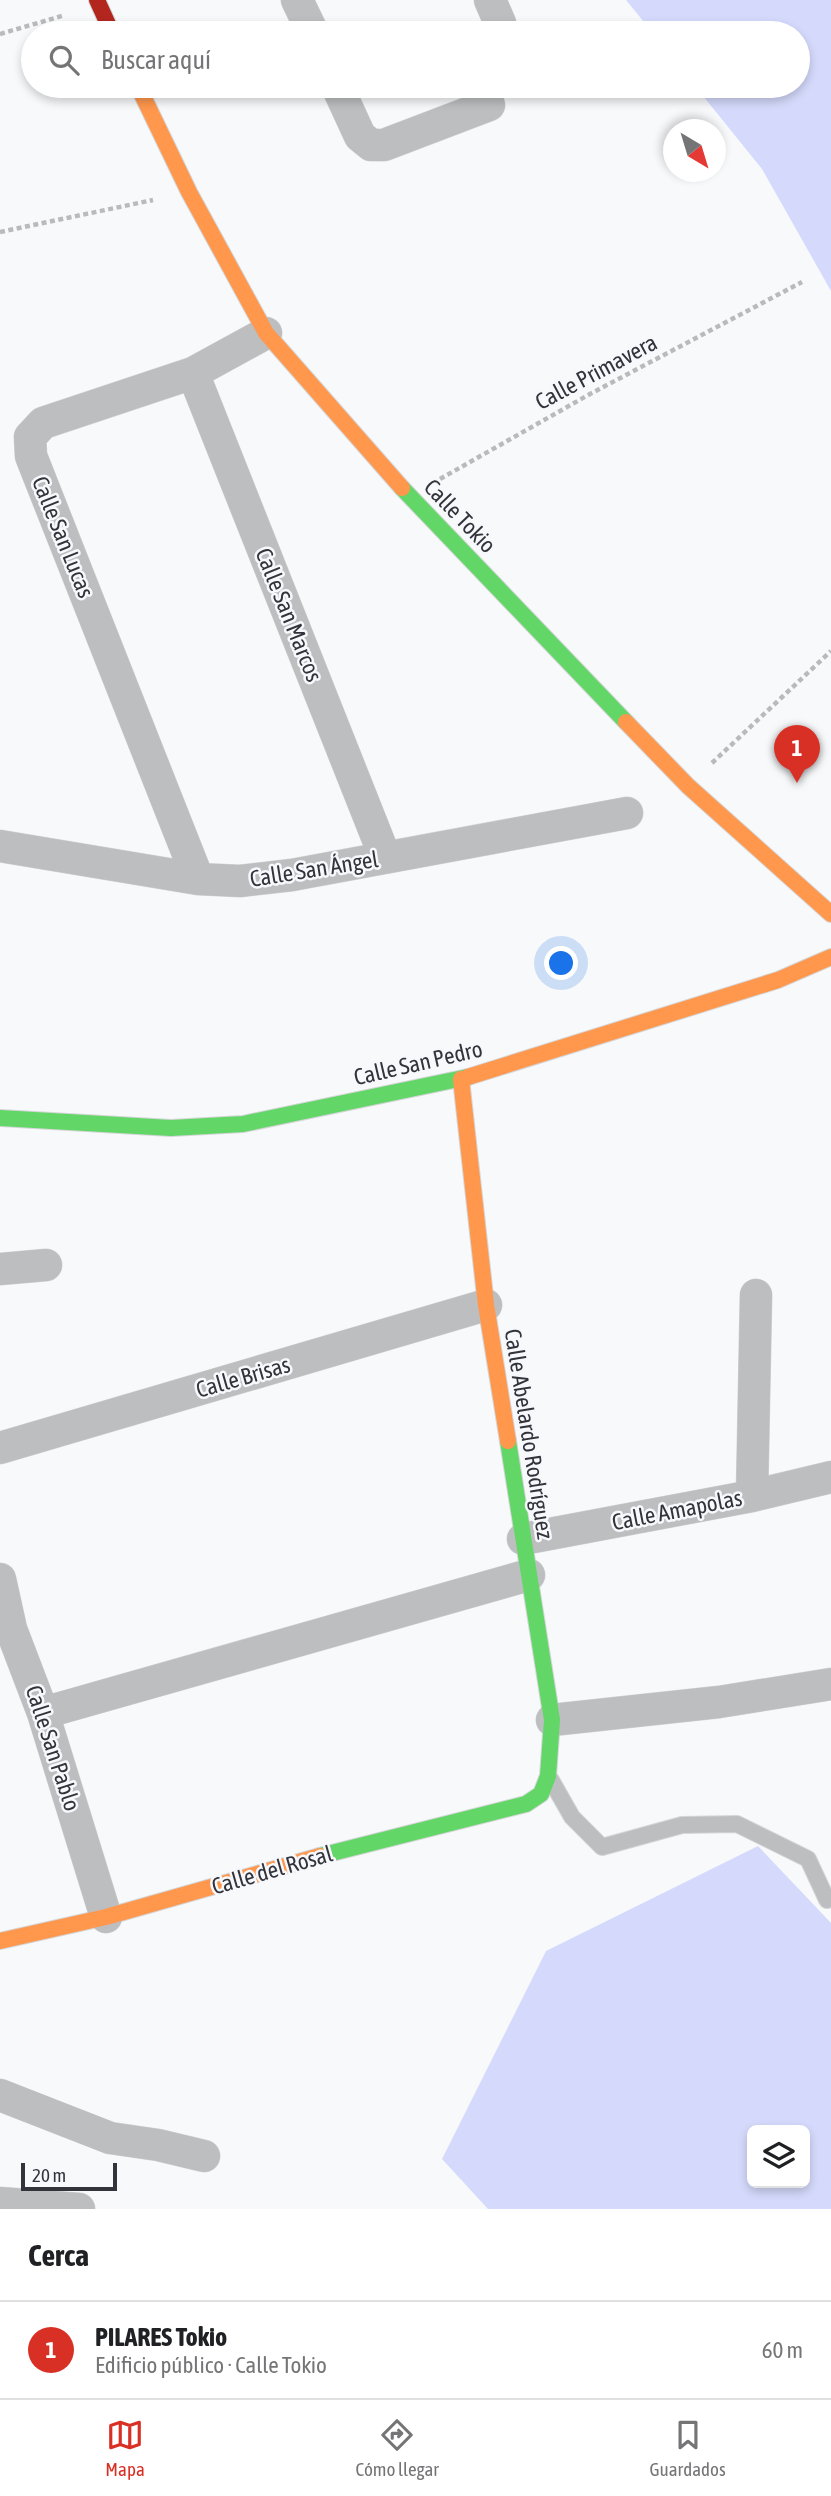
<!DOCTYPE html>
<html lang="es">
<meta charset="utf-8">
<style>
:root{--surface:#fff;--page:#f2f2f2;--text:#202124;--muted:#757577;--line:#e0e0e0;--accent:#d93025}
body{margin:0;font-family:"Asap Condensed",sans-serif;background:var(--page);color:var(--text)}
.controls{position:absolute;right:21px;bottom:21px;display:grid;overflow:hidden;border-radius:10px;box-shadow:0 4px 10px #0003}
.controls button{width:63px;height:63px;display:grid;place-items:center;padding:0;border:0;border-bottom:2px solid var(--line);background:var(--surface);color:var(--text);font:35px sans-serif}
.compass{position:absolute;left:663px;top:119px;width:63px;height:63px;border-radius:50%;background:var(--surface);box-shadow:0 4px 10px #0003;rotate:142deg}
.scale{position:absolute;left:21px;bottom:18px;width:96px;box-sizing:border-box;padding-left:7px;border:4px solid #33343b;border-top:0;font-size:19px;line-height:24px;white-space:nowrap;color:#33343b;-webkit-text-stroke:5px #f7f8fc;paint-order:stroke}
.you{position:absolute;left:562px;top:964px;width:24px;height:24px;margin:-18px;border:5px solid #fff;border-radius:50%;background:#1a73e8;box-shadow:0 0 0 10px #1a73e833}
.badge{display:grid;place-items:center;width:46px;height:46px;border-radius:50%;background:var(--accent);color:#fff;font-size:23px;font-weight:700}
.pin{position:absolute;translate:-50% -58px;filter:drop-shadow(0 2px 4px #0008)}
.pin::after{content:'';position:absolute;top:37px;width:24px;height:21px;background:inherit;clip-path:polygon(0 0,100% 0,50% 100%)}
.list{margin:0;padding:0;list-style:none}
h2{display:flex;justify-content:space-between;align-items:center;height:91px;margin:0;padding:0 28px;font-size:30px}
h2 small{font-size:23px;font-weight:400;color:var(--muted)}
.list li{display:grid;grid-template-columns:46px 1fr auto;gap:21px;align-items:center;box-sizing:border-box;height:98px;padding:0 28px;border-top:2px solid var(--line)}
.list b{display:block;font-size:26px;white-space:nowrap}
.list p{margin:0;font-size:23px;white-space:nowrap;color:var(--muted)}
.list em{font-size:23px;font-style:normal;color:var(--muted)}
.icon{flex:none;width:38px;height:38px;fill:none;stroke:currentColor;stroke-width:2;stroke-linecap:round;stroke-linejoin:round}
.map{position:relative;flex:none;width:831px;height:2209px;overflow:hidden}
.search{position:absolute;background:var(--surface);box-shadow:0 4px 10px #0003;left:21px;right:21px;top:21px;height:77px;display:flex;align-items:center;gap:18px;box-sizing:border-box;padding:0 24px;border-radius:38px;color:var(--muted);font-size:26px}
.sheet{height:189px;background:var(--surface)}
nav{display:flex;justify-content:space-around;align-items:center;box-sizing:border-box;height:98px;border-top:2px solid var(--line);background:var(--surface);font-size:19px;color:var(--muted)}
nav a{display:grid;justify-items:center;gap:4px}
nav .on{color:var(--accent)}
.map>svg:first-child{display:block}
.green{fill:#d5dafc;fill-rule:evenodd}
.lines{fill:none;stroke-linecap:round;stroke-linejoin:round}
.lane-casing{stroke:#d5d6d8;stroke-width:18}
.street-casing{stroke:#d5d6d8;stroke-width:33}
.fast-casing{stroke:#d5d6d8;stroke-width:18}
.slow-casing{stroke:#d5d6d8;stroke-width:18}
.jam-casing{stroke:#d5d6d8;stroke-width:18}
.path{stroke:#bababc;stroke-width:4.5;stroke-dasharray:5 3.5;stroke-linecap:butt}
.lane{stroke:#bdbec0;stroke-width:16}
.street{stroke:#bdbec0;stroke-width:32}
.fast{stroke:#63d668;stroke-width:16}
.slow{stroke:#ff974d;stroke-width:16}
.jam{stroke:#b3261e;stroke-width:16}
.labels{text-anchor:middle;stroke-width:5;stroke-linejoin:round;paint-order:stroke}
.street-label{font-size:23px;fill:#33343b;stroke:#f7f8fc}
</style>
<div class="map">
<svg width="831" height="2209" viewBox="0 0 831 2209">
<rect width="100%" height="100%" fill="#f8f9fb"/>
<path class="green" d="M626 0H831V291L762 169 695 86H798V33H653Z
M758 1846 831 1923V2209H488L442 2159 546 1951ZM752 2130H805V2183H752Z"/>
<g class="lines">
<g class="lane-casing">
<path id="lane" d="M551 1780 572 1817 602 1847 682 1825 737 1824 808 1859 827 1900"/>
</g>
<g class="street-casing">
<path id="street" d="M297 0 313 33
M490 0 500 23
M337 86 360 136 371 145H384L489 105
M193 373 385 857
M0 846 198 879 240 881 292 875 627 813
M198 879 31 456 30 437 43 423 193 373 266 333
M0 1269 46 1265
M0 1448 486 1305
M752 1496 756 1295
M523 1539 752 1496 831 1477
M0 1579 11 1629 43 1713 106 1917
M43 1713 529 1575
M552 1720 719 1702 831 1684
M0 2095 110 2138 158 2145 204 2156
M0 2203 79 2209"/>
</g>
<g class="fast-casing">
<path id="fast" d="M402 488 626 722
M0 1118 171 1128 243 1124 468 1077
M320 1856 526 1804 541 1794 548 1776 552 1720 508 1441"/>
</g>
<g class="slow-casing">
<path id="slow" d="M138 86 189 192 266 333 402 488
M626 722 688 786 831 914
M468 1077 778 980 831 957
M461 1079 486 1305 508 1441
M0 1941 106 1917 320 1856"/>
</g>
<g class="jam-casing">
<path id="jam" d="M97 0 112 33"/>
</g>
<path class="path" d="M0 34 65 15
M0 232 153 200
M440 479 590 394 802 282
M712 763 831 651"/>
<use href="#lane" class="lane"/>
<use href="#street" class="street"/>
<use href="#fast" class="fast"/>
<use href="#slow" class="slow"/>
<use href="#jam" class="jam"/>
</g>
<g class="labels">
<g class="street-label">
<text transform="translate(596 372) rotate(-28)" y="8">Calle Primavera</text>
<text transform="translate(460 516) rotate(46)" y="8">Calle Tokio</text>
<text transform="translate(63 537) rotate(68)" y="8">Calle San Lucas</text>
<text transform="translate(289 615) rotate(68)" y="8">Calle San Marcos</text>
<text transform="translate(314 869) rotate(-9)" y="8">Calle San Ángel</text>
<text transform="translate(418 1063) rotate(-13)" y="8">Calle San Pedro</text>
<text transform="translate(243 1377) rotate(-16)" y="8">Calle Brisas</text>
<text transform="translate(529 1434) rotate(81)" y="8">Calle Abelardo Rodríguez</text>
<text transform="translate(677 1510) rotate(-11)" y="8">Calle Amapolas</text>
<text transform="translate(53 1748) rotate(72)" y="8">Calle San Pablo</text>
<text transform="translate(272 1870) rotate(-16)" y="8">Calle del Rosal</text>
</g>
</g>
</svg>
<div class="controls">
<button><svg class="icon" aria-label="layers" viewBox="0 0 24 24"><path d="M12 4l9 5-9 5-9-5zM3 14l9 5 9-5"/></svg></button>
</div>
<svg class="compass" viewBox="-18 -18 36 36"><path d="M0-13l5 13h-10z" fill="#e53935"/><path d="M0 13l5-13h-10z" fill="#757577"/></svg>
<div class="scale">20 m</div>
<div class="you"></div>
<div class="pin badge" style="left:797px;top:783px">1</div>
<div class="search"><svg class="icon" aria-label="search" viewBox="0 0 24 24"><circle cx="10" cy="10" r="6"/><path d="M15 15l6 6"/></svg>Buscar aquí</div>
</div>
<section class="sheet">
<h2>Cerca<small></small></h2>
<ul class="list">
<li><span class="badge">1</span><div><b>PILARES Tokio</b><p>Edificio público · Calle Tokio</p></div><em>60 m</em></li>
</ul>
</section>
<nav>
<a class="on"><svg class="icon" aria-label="map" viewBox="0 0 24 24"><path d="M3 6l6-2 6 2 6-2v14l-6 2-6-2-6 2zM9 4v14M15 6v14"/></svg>Mapa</a>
<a><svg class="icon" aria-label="directions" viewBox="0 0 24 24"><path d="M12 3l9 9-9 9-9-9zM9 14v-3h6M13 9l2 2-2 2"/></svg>Cómo llegar</a>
<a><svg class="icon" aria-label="saved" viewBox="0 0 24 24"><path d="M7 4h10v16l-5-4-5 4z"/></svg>Guardados</a>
</nav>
